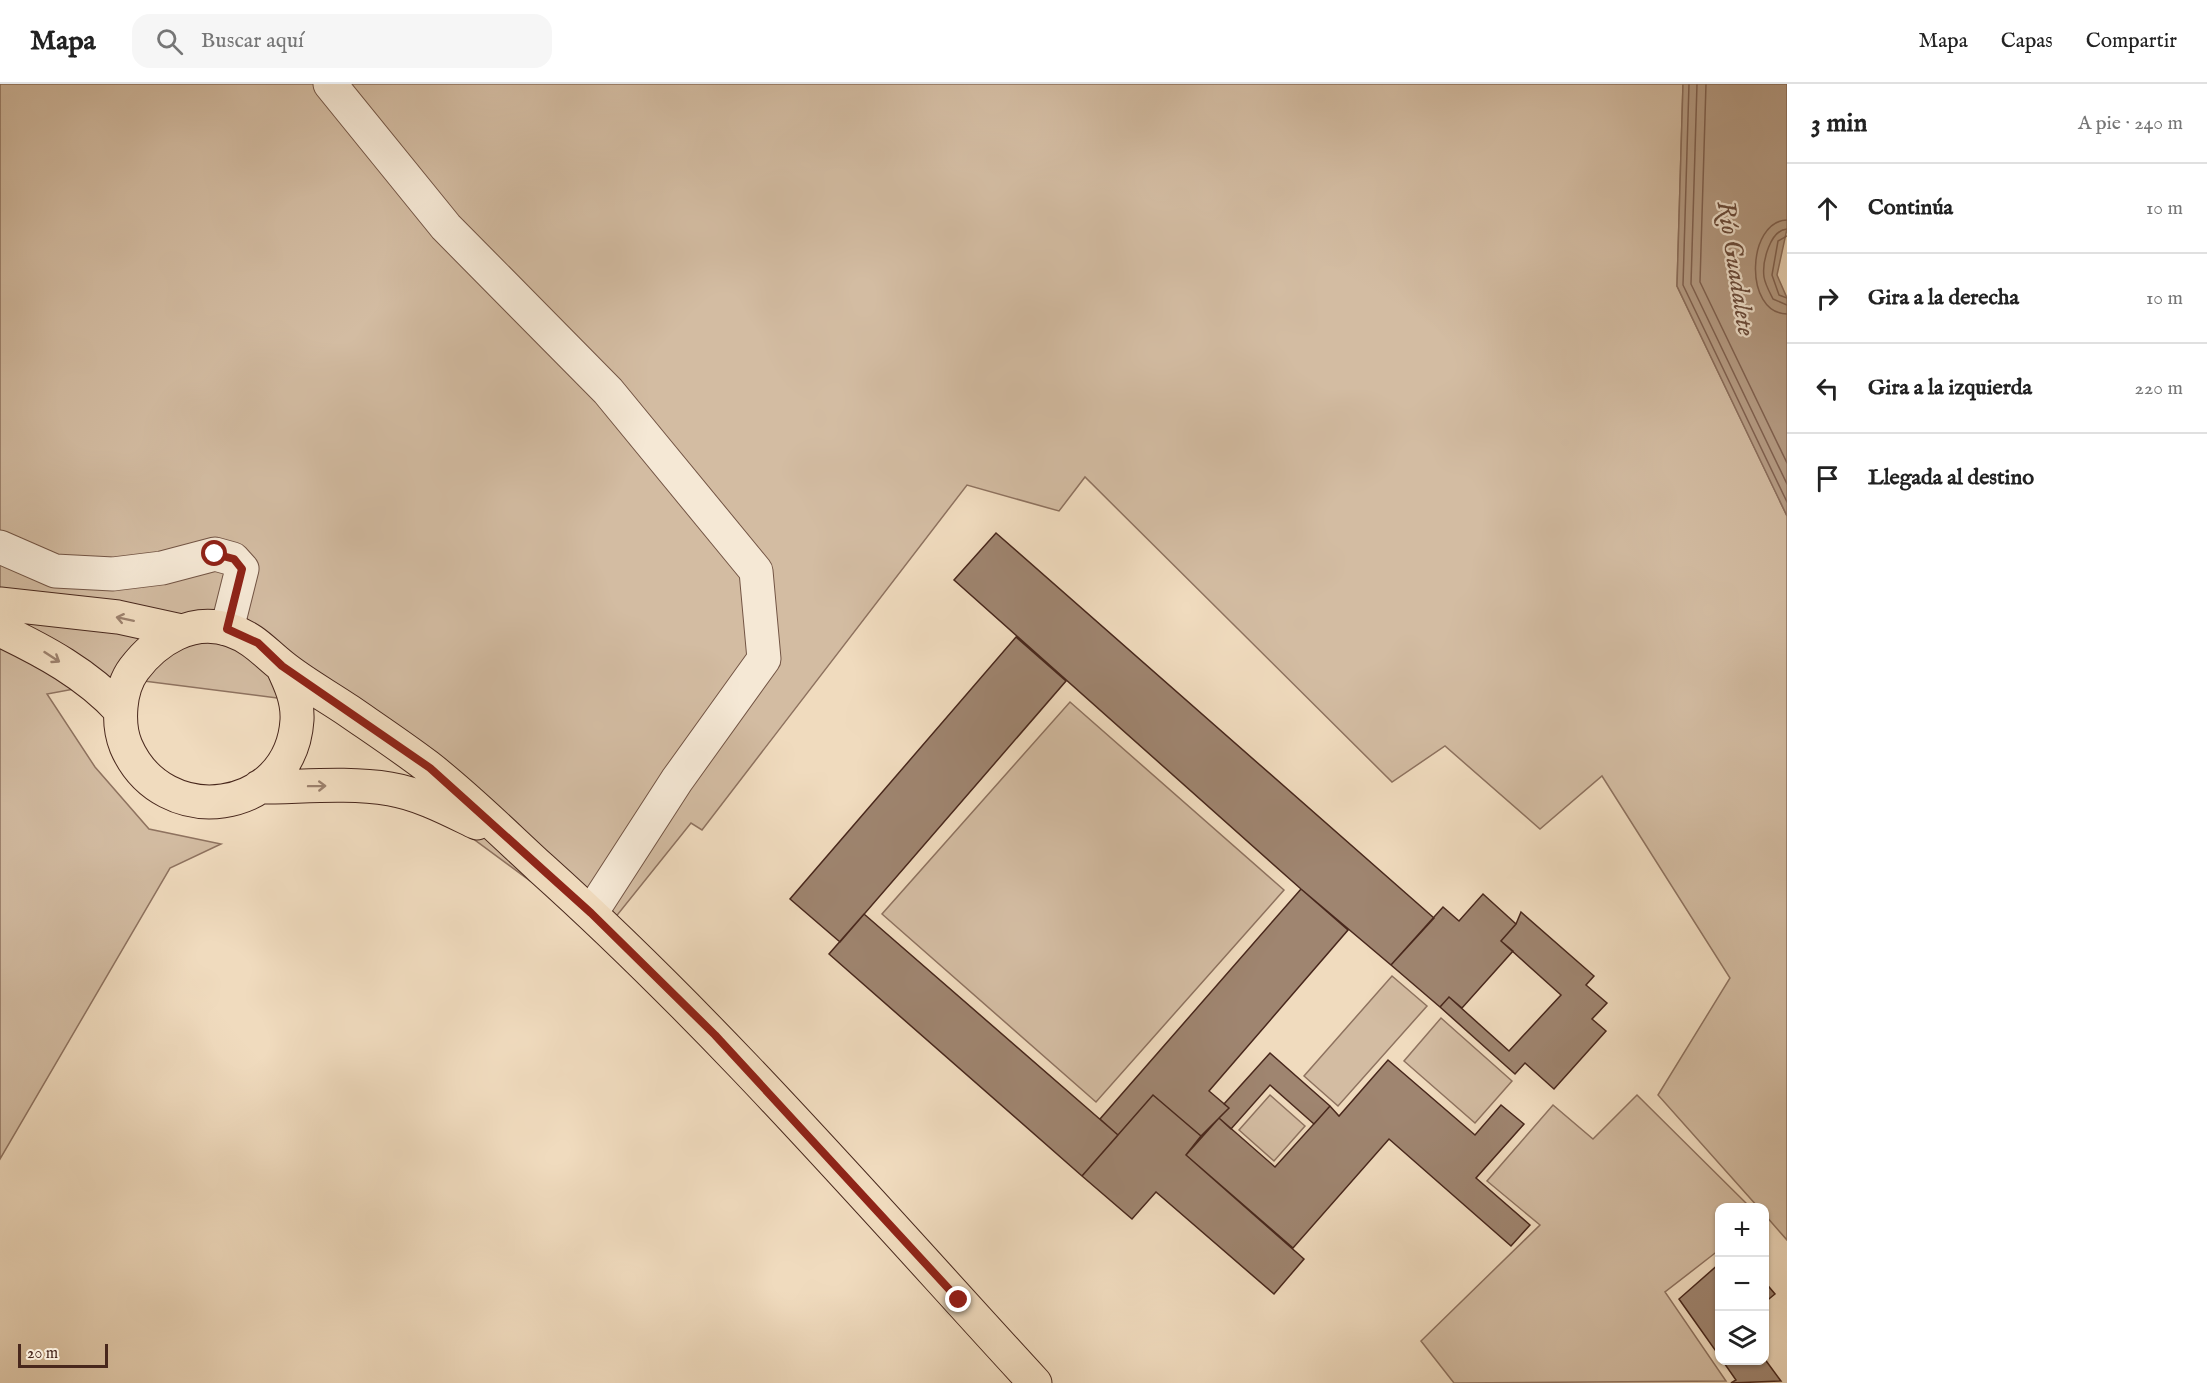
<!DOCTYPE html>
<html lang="es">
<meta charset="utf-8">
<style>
:root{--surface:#fff;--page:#f6f6f6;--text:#222;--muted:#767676;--line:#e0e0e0}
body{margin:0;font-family:"IM FELL English",serif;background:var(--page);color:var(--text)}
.controls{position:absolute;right:18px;bottom:18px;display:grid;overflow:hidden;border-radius:12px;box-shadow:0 2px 4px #0004}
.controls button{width:54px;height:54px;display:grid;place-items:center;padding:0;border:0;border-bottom:2px solid var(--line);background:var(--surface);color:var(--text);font:30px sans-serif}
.scale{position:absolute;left:18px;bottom:15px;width:90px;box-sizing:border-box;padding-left:6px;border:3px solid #48271c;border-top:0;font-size:16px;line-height:21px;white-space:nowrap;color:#48271c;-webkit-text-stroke:4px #f5e8d5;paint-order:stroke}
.stop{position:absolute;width:18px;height:18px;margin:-14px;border:4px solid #8f2418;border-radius:50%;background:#fff}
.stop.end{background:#8f2418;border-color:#fff;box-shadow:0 2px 6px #0008}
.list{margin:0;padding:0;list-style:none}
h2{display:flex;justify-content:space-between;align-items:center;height:78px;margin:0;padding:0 24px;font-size:26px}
h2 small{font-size:20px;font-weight:400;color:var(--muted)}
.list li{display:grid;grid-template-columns:39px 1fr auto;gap:18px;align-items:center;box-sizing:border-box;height:90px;padding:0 24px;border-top:2px solid var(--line)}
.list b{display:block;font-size:22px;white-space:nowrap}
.list em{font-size:20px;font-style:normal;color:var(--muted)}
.icon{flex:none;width:33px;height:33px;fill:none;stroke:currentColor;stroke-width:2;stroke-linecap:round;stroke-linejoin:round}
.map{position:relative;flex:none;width:1787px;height:1299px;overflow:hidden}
header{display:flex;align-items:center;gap:36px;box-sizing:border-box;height:84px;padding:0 30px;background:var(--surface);border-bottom:2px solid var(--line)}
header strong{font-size:28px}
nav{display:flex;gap:33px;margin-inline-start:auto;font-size:21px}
.search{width:420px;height:54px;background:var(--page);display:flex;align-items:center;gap:15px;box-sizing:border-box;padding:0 21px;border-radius:18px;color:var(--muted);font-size:22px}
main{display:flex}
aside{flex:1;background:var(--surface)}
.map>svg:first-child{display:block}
.green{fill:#d3bca2;stroke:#8e725f;stroke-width:1.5}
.water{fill:#b79e87;stroke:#8b6e5c;stroke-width:1.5}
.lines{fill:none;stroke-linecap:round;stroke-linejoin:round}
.shore{stroke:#806252;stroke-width:1.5}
.building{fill:#9f8570;stroke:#48271c;stroke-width:1.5}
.minor-casing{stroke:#725444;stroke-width:35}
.major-casing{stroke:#48271c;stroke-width:35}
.minor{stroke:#f5e8d5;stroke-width:33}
.major{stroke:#f0dbbe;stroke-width:33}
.oneway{stroke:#9c816d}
.route{stroke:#8f2418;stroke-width:8}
.labels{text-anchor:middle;stroke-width:4.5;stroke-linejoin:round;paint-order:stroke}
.water-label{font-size:26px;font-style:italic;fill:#694b3c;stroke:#f5e8d5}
</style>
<header>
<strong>Mapa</strong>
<div class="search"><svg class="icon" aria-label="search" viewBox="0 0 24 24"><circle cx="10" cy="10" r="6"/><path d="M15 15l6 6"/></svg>Buscar aquí</div>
<nav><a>Mapa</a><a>Capas</a><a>Compartir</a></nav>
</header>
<main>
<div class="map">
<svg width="1787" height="1299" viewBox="0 0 1787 1299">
<rect width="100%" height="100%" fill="#f0dbbe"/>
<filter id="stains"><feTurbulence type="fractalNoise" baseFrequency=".00333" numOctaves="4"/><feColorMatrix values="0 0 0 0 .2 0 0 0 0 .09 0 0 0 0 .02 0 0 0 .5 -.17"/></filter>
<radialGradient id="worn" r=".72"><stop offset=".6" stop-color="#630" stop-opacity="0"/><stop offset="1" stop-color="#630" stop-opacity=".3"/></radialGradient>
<path class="green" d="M0 0H1683L1677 202 1787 432V1156L1765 1131 1764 1124 1758 1123 1658 1011 1730 894 1602 692 1540 745 1445 662 1392 698 1085 393 1059 427 967 401 702 746 691 739 602 850 445 734 363 625 128 595 47 610 95 683 149 745 221 760 170 784 0 1075Z
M1070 618 1284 806 1096 1018 882 830Z
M1392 892 1427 922 1338 1022 1304 992Z
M1441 934 1512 997 1475 1039 1404 977Z
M1270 1011 1305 1042 1274 1077 1239 1046Z
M1637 1011 1750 1123 1720 1124 1719 1166 1665 1208 1726 1297 1454 1299 1421 1257 1540 1141 1487 1097 1553 1021 1593 1055Z"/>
<path class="water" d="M1683 0H1787V145L1777 191 1787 214V432L1677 202Z"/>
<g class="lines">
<path class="shore" d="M1689 0 1683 201 1787 418
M1697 0 1691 200 1787 400
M1706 0 1700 198 1787 379
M1787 136C1747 137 1743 229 1787 230
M1787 145C1770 146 1762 178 1764 193 1765 200 1770 209 1773 215L1787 221
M1787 152 1778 157 1772 191 1779 211 1787 214"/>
</g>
<path class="building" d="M996 449 1434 834 1391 881 1301 805 954 496Z
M1016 553 1066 597 840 858 790 815Z
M1301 805 1348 846 1209 1007 1229 1024 1201 1052 1153 1011 1118 1051 1100 1035Z
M1483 810 1516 840 1501 857 1513 867 1462 924 1449 913 1440 923 1391 881 1443 823 1459 837Z
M1521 828 1594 892 1586 901 1607 919 1592 935 1606 947 1554 1005 1525 979 1515 990 1440 923 1449 913 1509 967 1561 911 1501 857 1516 840Z
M864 830 1118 1051 1082 1092 829 870Z
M1270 969 1330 1022 1314 1040 1270 1001 1231 1045 1219 1034 1229 1024 1224 1020Z
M1388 976 1475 1051 1501 1021 1524 1040 1476 1094 1530 1141 1511 1162 1389 1055 1293 1164 1186 1071 1219 1034 1275 1083 1330 1022 1339 1032Z
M1153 1011 1201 1052 1186 1071 1304 1175 1274 1210 1156 1108 1132 1135 1082 1092Z
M1720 1179V1273L1679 1215Z
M1764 1197 1775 1210 1764 1219Z
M1764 1274 1781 1297 1731 1299 1736 1296 1722 1276Z"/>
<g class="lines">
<g class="minor-casing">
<path id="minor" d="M330 0 446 143 608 307 756 487 764 575 677 696 591 829
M0 463 55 487 113 490 162 484 215 470 233 475 242 485 227 545"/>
</g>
<g class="major-casing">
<path id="major" d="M0 520 118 533 182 547
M0 546C44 567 87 590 120 626
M282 582C290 599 298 616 297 636 291 731 163 748 126 662 117 640 119 605 134 585 156 556 192 533 230 546 255 555 263 567 282 582 303 599 327 612 349 627 375 645 402 663 427 682 467 713 504 750 541 784 718 943 874 1124 1035 1299
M259 703C302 703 347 698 390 705 420 710 450 726 477 739"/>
</g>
<use href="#minor" class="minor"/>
<use href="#major" class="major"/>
</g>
<defs><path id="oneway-shaft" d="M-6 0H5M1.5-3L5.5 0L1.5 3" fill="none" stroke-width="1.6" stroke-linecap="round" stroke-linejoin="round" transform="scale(1.5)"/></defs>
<g class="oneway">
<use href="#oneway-shaft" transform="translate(125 535) rotate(-168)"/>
<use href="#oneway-shaft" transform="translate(52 573) rotate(33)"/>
<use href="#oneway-shaft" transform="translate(317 702) rotate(-1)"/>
</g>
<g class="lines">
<path class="route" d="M215 470 234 475 242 485 227 545 258 559 282 582 430 684 591 829 715 951 959 1216"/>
</g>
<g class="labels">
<g class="water-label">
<text transform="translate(1737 184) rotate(81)" y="9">Río Guadalete</text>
</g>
</g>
<rect width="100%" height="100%" filter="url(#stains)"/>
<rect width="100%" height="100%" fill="url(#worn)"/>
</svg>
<div class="controls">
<button>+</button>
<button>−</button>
<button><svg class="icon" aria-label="layers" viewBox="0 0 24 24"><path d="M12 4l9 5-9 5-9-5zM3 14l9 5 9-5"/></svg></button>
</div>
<div class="scale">20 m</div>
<div class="stop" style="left:215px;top:470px"></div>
<div class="stop end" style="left:959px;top:1216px"></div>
</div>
<aside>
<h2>3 min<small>A pie · 240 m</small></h2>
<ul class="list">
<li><svg class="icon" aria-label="ahead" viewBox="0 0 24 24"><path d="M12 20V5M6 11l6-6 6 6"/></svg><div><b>Continúa</b></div><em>10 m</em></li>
<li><svg class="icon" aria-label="right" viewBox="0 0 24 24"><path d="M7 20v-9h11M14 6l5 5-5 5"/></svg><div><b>Gira a la derecha</b></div><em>10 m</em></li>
<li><svg class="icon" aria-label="left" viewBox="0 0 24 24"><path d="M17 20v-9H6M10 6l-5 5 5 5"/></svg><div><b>Gira a la izquierda</b></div><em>220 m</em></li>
<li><svg class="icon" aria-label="arrive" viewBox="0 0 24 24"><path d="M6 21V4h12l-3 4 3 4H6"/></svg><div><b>Llegada al destino</b></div></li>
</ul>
</aside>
</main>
